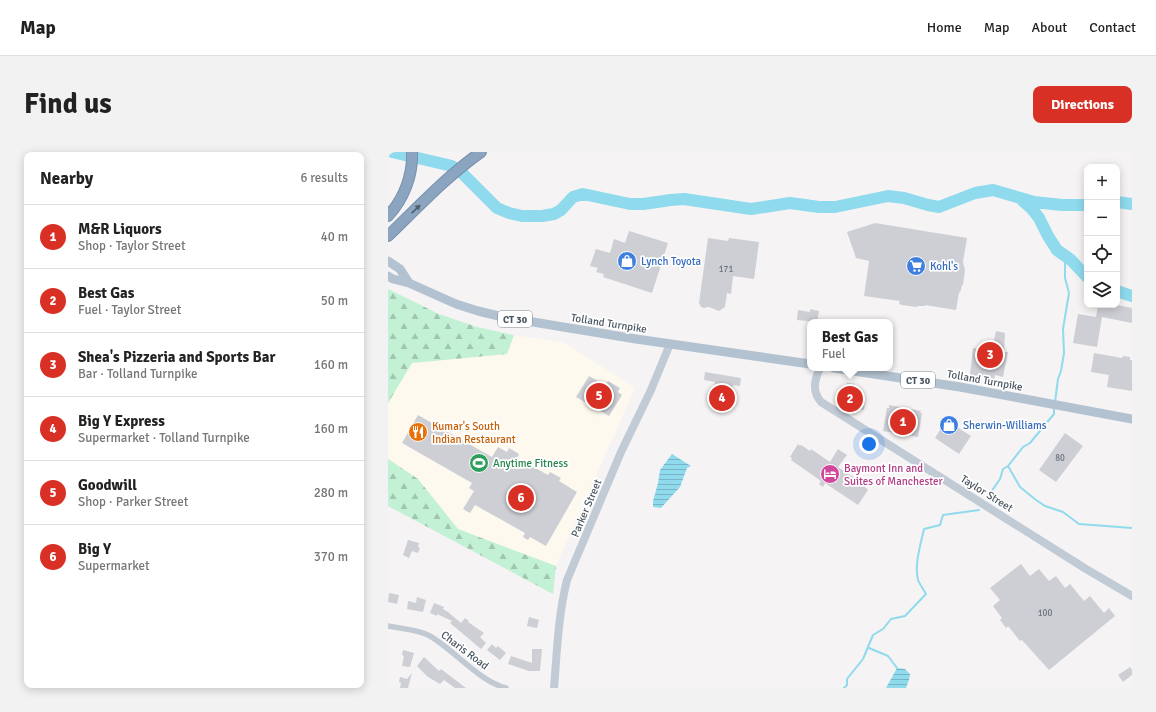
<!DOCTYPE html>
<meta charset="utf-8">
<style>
:root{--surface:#fff;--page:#f2f2f2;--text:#222;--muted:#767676;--line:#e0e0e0;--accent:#d93025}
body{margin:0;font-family:Signika,sans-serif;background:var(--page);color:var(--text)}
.controls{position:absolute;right:12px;top:12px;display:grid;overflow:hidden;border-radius:8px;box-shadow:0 2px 10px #0003}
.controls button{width:36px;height:36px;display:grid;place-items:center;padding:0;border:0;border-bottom:1px solid var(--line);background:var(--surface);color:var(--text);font:20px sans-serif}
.you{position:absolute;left:481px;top:292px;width:14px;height:14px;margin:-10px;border:3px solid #fff;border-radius:50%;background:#1a73e8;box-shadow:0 0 0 6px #1a73e833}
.badge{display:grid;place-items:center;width:26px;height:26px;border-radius:50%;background:var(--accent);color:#fff;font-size:13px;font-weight:700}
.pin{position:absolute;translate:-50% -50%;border:2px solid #fff;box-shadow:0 1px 4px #0006}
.popup{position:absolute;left:419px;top:167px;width:86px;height:52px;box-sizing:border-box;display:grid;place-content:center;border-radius:8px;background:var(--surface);filter:drop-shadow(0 1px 3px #0005);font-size:13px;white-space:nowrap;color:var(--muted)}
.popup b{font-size:15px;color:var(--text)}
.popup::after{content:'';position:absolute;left:50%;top:100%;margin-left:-8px;border:8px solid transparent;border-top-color:var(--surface)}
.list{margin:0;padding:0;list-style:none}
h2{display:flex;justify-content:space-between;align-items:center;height:52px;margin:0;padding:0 16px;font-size:17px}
h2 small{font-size:13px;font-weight:400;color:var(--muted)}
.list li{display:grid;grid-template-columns:26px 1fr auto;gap:12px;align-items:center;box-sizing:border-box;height:64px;padding:0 16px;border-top:1px solid var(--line)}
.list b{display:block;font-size:15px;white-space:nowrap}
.list p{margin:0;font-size:13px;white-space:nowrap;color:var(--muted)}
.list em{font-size:13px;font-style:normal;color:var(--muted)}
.icon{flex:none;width:22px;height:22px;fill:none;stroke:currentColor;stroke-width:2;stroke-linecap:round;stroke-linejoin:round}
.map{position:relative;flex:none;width:744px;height:536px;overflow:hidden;border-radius:8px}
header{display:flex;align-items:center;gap:24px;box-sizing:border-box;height:56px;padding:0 20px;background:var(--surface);border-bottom:1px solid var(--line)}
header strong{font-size:19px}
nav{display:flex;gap:22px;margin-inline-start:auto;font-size:14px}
.intro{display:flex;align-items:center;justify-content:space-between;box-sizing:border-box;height:96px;padding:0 24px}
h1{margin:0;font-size:28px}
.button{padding:10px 18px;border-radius:8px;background:var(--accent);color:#fff;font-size:14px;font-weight:700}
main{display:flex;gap:24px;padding:0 24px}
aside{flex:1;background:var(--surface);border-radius:8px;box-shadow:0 2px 10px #0003}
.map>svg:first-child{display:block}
.commercial{fill:#fdf9ef}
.forest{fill:url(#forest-firs)}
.water{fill:url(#water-rules)}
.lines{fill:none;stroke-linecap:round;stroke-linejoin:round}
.stream{stroke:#90daee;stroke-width:2}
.river{stroke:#90daee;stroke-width:12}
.building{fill:#cdcfd5}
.highway-casing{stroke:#7690ad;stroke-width:12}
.street{stroke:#c1cad2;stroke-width:5.5}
.secondary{stroke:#c1cbd6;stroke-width:8}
.primary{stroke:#b3c2d1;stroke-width:9}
.highway{stroke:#8ba5c1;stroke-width:10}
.oneway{fill:#505e6b}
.labels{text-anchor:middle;stroke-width:3.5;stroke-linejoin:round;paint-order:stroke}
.number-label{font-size:9px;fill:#6b747e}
.shield{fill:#fff;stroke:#808990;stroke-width:1}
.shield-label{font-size:10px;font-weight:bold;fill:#4a5661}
.shop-label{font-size:11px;fill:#366cbe;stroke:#fff;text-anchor:start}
.street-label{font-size:11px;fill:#4a5661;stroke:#fff}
.food-label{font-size:11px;fill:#c56008;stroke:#fff;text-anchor:start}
.leisure-label{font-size:11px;fill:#27864d;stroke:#fff;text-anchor:start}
.hotel-label{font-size:11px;fill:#b23c85;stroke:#fff;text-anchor:start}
</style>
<header>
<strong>Map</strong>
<nav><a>Home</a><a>Map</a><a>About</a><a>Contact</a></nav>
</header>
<div class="intro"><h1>Find us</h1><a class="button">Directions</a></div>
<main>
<aside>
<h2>Nearby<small>6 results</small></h2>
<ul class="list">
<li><span class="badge">1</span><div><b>M&amp;R Liquors</b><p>Shop · Taylor Street</p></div><em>40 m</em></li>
<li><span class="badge">2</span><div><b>Best Gas</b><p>Fuel · Taylor Street</p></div><em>50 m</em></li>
<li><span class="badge">3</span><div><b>Shea's Pizzeria and Sports Bar</b><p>Bar · Tolland Turnpike</p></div><em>160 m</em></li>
<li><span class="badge">4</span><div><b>Big Y Express</b><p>Supermarket · Tolland Turnpike</p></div><em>160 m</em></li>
<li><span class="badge">5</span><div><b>Goodwill</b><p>Shop · Parker Street</p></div><em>280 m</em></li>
<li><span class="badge">6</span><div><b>Big Y</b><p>Supermarket</p></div><em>370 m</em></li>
</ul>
</aside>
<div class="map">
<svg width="744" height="536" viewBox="0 0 744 536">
<defs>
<pattern id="forest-firs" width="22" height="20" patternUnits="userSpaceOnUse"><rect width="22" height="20" fill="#c3f1d5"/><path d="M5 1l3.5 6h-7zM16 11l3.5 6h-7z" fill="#a0c6b0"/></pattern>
<pattern id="water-rules" width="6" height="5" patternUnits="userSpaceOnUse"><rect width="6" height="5" fill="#90daee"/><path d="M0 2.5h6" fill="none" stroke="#78b4c4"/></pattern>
</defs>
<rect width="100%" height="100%" fill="#f5f3f3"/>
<path class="commercial" d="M126 183 177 191 247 236 168 414 70 377 30 327 0 307V251L23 211 119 202Z"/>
<path class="forest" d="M0 137 51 162 89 175 126 183 119 202 24 211 0 251Z
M0 307 30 327 70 377 168 414 165 442 0 354Z"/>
<path class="water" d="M284 302 303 314 299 316 292 335 273 356 265 355V349L270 331 272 318Z
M509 516 517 517 522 522 521 528 518 536H498Z"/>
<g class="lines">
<path class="stream" d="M737 50 744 47
M667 250 670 227 673 219 676 201 675 177 681 141 677 126V104
M666 255V262L642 291 635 295 620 314 632 335 648 348 657 354 675 360 691 372 744 376
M599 346 612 327 615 317 620 314
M481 496 500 504 509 516
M456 536 459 533V527L475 507 485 483 495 477 503 467 517 464 538 442C536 438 532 433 530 428 526 413 533 391 536 377L552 373 555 363 591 358"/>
<path class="river" d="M4 0 64 14 75 22 109 56 121 61 134 64H154L166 62 173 58 185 45 195 42 242 52H255L283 48 296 47 363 57 402 51 431 55H447L500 44 516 46 540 53 551 55 587 41 605 38 646 50 674 53H699
M634 48 644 57 651 66 660 84 669 98 683 108 699 125
M729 50 744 52
M729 139 744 144"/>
</g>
<path class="building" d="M487 71 579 86 575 110 577 118 575 133H574L573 138 571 141 568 158 537 153V154H529V155L514 153 511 152 512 149 476 144 481 109 468 106 459 80Z
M241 79 280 91 264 141 215 125 216 122 208 120 210 116 202 114 208 97 222 101 226 87 237 91Z
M320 86 340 89 341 86 371 90 366 127 345 124 343 142 339 141 337 155 331 159 321 155 316 156 313 155 311 151Z
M710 153H729L744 156V171L714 165 709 195 685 191 690 162 708 165Z
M422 157 431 159 429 170 409 168 410 158 422 160Z
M608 179 617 181 616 200H620L615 225 607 223 606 228 582 223 585 196 604 199Z
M706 201 734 206 735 204 742 205V208H744V239L719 235 721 223 703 220Z
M317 220 353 226 352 234 345 233 342 254 324 252 327 230 316 228Z
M201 224 217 233 220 229 232 236 230 240 234 243 221 264 188 245Z
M459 231 467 232 465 244 477 246 476 258 455 255Z
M501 253 533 259 532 261H534L530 285 495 279 499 256H501Z
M30 263 104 305 110 295 119 300 121 296 131 302 129 306 160 323 162 320 173 326 171 329 189 340 158 394 142 385 140 388 135 385 137 381 87 353 82 361 75 357 86 339 81 336 84 331 14 291Z
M558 268 583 284 571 302 547 286Z
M677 281 695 294 668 330 651 318Z
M410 292 412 294 413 293 422 299 423 297 442 310 450 297 459 303 450 315 470 328 480 338 470 353 437 331 435 335 431 332 433 329 403 308 404 306 402 305Z
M20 388 31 391 30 395 32 396 30 401 24 399 21 406 15 403Z
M633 412 642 424 651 417 661 429 668 424 677 436 682 432 696 449 702 444 716 461 721 456 727 464 661 518 634 488 632 489 620 474 618 476 612 468 614 466 605 454 612 448 602 436Z
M1 441 11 443 9 452 0 450Z
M29 445 38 448 35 460 19 457 20 449 28 451Z
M46 451 56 455 55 457 60 460 73 471 77 466 81 469 80 470 96 481 92 485 98 491 93 497 62 471 64 469 49 462V464L42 461Z
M141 465 151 468 149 476 139 474Z
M104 492 108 496 110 494 118 501 112 508 99 498Z
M144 497H154L152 519H141L120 512 123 504 144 511Z
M15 498 26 501 22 515 14 514 16 504 14 503Z
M36 505 51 519 53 517 78 536H67L56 528 52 532 40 525 29 514Z
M742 515 744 518V523L735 530 730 523Z
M24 521 20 536H12L13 531 11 530 12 525 19 527Z"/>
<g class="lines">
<g class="highway-casing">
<path id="highway" d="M0 64C16 47 25 23 24 0
M0 84C30 55 59 24 93 0"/>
</g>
<path class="street" d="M0 474C14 477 30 477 42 484 66 498 92 530 118 536"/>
<path class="secondary" d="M432 216C426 229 424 239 433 250L698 417 744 444
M166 536C169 500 170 464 179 428L233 300 263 238 282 192"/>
<path class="primary" d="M0 109 12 117 21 131
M0 124 5 127 21 131 68 152 90 159 115 165 248 187 422 212
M446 216 572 235 744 267"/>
<use href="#highway" class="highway"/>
</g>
<defs><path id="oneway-solid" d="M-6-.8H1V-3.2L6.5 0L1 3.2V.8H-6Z"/></defs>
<use class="oneway" href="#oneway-solid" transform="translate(28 57) rotate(-44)"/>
<defs>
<g id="shop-disc" transform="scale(1)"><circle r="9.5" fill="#3f7fe0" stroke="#fff"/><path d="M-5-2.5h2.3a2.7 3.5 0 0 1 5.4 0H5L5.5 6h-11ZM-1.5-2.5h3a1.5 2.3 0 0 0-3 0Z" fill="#fff"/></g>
<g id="supermarket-disc" transform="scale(1)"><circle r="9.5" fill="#3f7fe0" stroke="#fff"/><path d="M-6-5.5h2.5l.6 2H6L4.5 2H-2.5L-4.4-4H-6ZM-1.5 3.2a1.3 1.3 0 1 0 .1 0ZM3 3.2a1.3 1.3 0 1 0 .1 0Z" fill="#fff"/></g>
<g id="restaurant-disc" transform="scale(1)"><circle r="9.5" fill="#e8710a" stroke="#fff"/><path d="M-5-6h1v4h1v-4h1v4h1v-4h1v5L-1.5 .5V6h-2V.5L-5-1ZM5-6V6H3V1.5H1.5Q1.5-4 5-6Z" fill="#fff"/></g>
<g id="stadium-disc" transform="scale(1)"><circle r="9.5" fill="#2e9e5b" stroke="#fff"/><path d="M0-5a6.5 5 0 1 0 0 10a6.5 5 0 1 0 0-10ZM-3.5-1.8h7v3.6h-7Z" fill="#fff"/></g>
<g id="hotel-disc" transform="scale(1)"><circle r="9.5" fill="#d1479c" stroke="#fff"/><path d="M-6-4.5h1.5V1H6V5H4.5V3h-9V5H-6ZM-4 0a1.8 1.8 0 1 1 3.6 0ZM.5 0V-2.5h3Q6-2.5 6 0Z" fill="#fff"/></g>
</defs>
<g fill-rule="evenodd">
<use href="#shop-disc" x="239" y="109"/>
<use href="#supermarket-disc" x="528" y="114"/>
<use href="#shop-disc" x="561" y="273"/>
<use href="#restaurant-disc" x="30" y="280"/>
<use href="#stadium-disc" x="91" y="311"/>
<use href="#hotel-disc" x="442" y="322"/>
</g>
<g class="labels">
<g class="number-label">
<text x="338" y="120">171</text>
<text x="672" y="309">80</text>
<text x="657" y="464">100</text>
</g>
<g class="shield">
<rect x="110" y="159" width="34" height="16" rx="3"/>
<rect x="513" y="220" width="34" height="16" rx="3"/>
</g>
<g class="shield-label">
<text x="127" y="171">CT 30</text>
<text x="530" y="232">CT 30</text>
</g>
<g class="shop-label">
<text x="253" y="113">Lynch Toyota</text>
<text x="542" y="118">Kohl's</text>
<text x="575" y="277">Sherwin-Williams</text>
</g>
<g class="street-label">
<text transform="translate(221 171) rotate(9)" y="4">Tolland Turnpike</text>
<text transform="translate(597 228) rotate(10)" y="4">Tolland Turnpike</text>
<text transform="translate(599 341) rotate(32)" y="4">Taylor Street</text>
<text transform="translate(198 356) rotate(-67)" y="4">Parker Street</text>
<text transform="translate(77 498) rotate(37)" y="4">Charis Road</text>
</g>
<g class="food-label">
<text x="44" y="278">Kumar's South<tspan x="44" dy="13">Indian Restaurant</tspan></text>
</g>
<g class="leisure-label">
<text x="105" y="315">Anytime Fitness</text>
</g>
<g class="hotel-label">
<text x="456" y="320">Baymont Inn and<tspan x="456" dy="13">Suites of Manchester</tspan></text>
</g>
</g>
</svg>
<div class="controls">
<button>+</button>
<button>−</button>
<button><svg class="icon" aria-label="locate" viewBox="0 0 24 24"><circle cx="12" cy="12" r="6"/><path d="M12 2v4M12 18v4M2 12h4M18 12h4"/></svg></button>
<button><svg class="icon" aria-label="layers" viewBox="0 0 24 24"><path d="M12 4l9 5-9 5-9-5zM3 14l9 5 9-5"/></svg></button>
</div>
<div class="you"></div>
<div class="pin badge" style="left:515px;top:270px">1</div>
<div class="pin badge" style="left:462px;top:247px">2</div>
<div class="popup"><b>Best Gas</b>Fuel</div>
<div class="pin badge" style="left:602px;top:203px">3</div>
<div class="pin badge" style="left:334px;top:246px">4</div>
<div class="pin badge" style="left:211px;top:244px">5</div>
<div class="pin badge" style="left:133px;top:346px">6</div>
</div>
</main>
